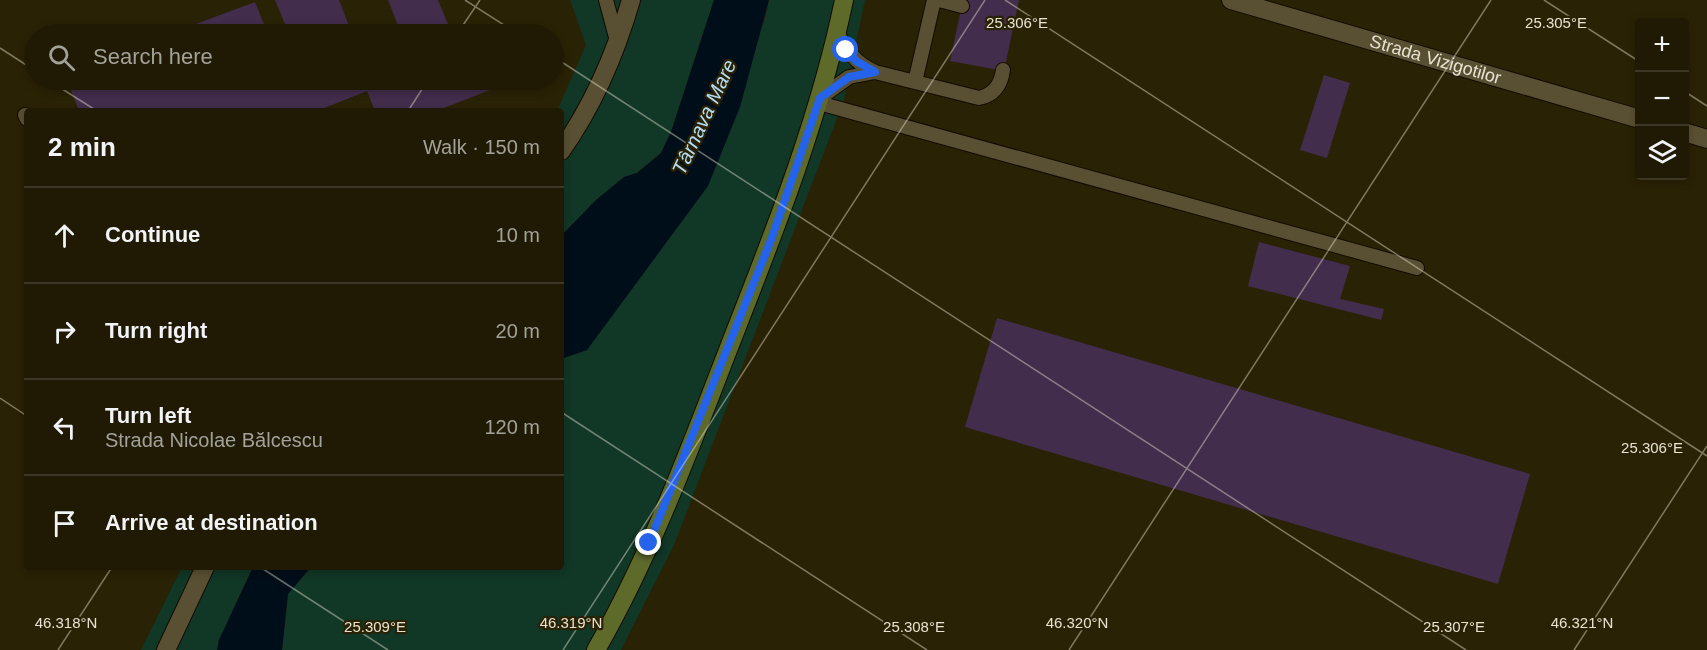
<!DOCTYPE html>
<meta charset="utf-8">
<style>
:root{--surface:#201a04;--page:#2d2713;--text:#f1f3f6;--muted:#a2a19a;--line:#3d3826}
body{margin:0;font-family:Arial,sans-serif;background:var(--page);color:var(--text)}
.controls{position:absolute;right:18px;top:18px;display:grid;overflow:hidden;border-radius:6px;box-shadow:0 3px 9px #0003}
.controls button{width:54px;height:54px;display:grid;place-items:center;padding:0;border:0;border-bottom:2px solid var(--line);background:var(--surface);color:var(--text);font:30px sans-serif}
.stop{position:absolute;width:18px;height:18px;margin:-14px;border:4px solid #2563eb;border-radius:50%;background:#fff}
.stop.end{background:#2563eb;border-color:#fff;box-shadow:0 2px 6px #0008}
.list{margin:0;padding:0;list-style:none}
h2{display:flex;justify-content:space-between;align-items:center;height:78px;margin:0;padding:0 24px;font-size:26px}
h2 small{font-size:20px;font-weight:400;color:var(--muted)}
.list li{display:grid;grid-template-columns:39px 1fr auto;gap:18px;align-items:center;box-sizing:border-box;height:96px;padding:0 24px;border-top:2px solid var(--line)}
.list b{display:block;font-size:22px;white-space:nowrap}
.list p{margin:0;font-size:20px;white-space:nowrap;color:var(--muted)}
.list em{font-size:20px;font-style:normal;color:var(--muted)}
.icon{flex:none;width:33px;height:33px;fill:none;stroke:currentColor;stroke-width:2;stroke-linecap:round;stroke-linejoin:round}
.map{position:relative;flex:none;width:1707px;height:650px;overflow:hidden}
.search{position:absolute;background:var(--surface);box-shadow:0 3px 9px #0003;left:24px;top:24px;width:540px;height:66px;display:flex;align-items:center;gap:15px;box-sizing:border-box;padding:0 21px;border-radius:33px;color:var(--muted);font-size:22px}
.panel{position:absolute;background:var(--surface);box-shadow:0 3px 9px #0003;left:24px;top:108px;width:540px;height:462px;border-radius:6px}
.map>svg:first-child{display:block}
.green{fill:#113726}
.water{fill:#000e19}
.building{fill:#422d4c}
.lines{fill:none;stroke-linecap:round;stroke-linejoin:round}
.service-casing{stroke:#130b00;stroke-width:16}
.minor-casing{stroke:#130b00;stroke-width:20}
.secondary-casing{stroke:#130b00;stroke-width:20}
.service{stroke:#595033;stroke-width:14}
.minor{stroke:#595033;stroke-width:18}
.secondary{stroke:#5d6a2a;stroke-width:18}
.route{stroke:#2563eb;stroke-width:8}
.ticks{fill:none;stroke:#e7e2d1;stroke-width:1.5;stroke-opacity:0.45}
.labels{text-anchor:middle;stroke-width:4.5;stroke-linejoin:round;paint-order:stroke}
.street-label{font-size:18px;fill:#e7e2d1;stroke:#2a2205}
.water-label{font-size:20px;font-style:italic;fill:#b6ddf7;stroke:#2a2205}
.ticks-label{font-size:15px;text-anchor:middle;fill:#e7e2d1;stroke:#2a2205;stroke-width:4.5;stroke-linejoin:round;paint-order:stroke}
</style>
<div class="map">
<svg width="1707" height="650" viewBox="0 0 1707 650">
<rect width="100%" height="100%" fill="#2a2205"/>
<path class="green" d="M570 0H714L671 132 661 153 637 173 624 177 596 200 561 236V111H557L586 45Z
M769 0H865L844 100 674 545 621 650H282L288 593 311 567H561V359L587 350 764 22Z
M182 567H253L219 640 217 650H141Z"/>
<path class="water" d="M714 0H769L740 107 708 186 587 350 561 359V236L596 200 624 177 637 173 661 153 671 132Z
M253 567H311L288 594 282 650H217L219 640Z"/>
<path class="building" d="M275 0H339L352 34H289Z
M388 0H438L452 34H396L401 33Z
M963 0H1019L1004 71 950 61Z
M255 2 268 34H170L196 24Z
M1324 75 1350 83 1327 158 1300 150Z
M67 80H516L436 111H375L367 91 317 111H79Z
M1259 242 1350 266 1340 299 1384 309 1381 320 1248 286Z
M997 318 1530 474 1498 584 965 427Z"/>
<g class="lines">
<g class="service-casing">
<path id="service" d="M606 0 617 41
M939 0 962 6
M837 32C847 51 855 63 875 72
M915 82 934 0
M820 98 849 77 875 72 979 98C994 95 1001 85 1003 70
M819 103 1417 268
M25 115 27 119"/>
</g>
<g class="minor-casing">
<g id="minor">
<path id="s1" d="M1231 0 1640 119"/>
<path d="M1684 132 1707 139"/>
<path d="M561 151C592 107 616 52 631 0"/>
<path d="M166 650 205 567"/>
</g>
</g>
<g class="secondary-casing">
<path id="secondary" d="M596 650C650 556 689 451 728 350 773 235 819 121 844 0"/>
</g>
<use href="#service" class="service"/>
<use href="#minor" class="minor"/>
<use href="#secondary" class="secondary"/>
</g>
<g class="lines">
<path class="route" d="M649 543 771 240 820 98 849 77 875 72 856 61 846 50"/>
</g>
<path class="ticks" d="M465 0 518 34M1005 0 1707 456M1544 0 1640 62M457 34 480 0M0 48 34 70M554 57 1466 650M48 80 97 111M1684 91 1707 106M408 111 428 80M0 398 27 416M561 412 927 650M260 567 388 650M58 650 112 567M563 650 985 0M1069 650 1491 0M1574 650 1707 446"/>
<g class="labels">
<g class="street-label">
<text dy="6" stroke="none"><textPath href="#s1" startOffset="213">Strada Vizigotilor</textPath></text>
</g>
<g class="water-label">
<text transform="translate(704 117) rotate(-65)" y="7">Târnava Mare</text>
</g>
</g>
<g class="ticks-label">
<text x="1556" y="28">25.305°E</text>
<text x="1017" y="28">25.306°E</text>
<text x="1652" y="453">25.306°E</text>
<text x="66" y="628">46.318°N</text>
<text x="571" y="628">46.319°N</text>
<text x="1077" y="628">46.320°N</text>
<text x="1582" y="628">46.321°N</text>
<text x="375" y="632">25.309°E</text>
<text x="914" y="632">25.308°E</text>
<text x="1454" y="632">25.307°E</text>
</g>
</svg>
<div class="controls">
<button>+</button>
<button>−</button>
<button><svg class="icon" aria-label="layers" viewBox="0 0 24 24"><path d="M12 4l9 5-9 5-9-5zM3 14l9 5 9-5"/></svg></button>
</div>
<div class="stop" style="left:846px;top:50px"></div>
<div class="stop end" style="left:649px;top:543px"></div>
<div class="search"><svg class="icon" aria-label="search" viewBox="0 0 24 24"><circle cx="10" cy="10" r="6"/><path d="M15 15l6 6"/></svg>Search here</div>
<section class="panel">
<h2>2 min<small>Walk · 150 m</small></h2>
<ul class="list">
<li><svg class="icon" aria-label="ahead" viewBox="0 0 24 24"><path d="M12 20V5M6 11l6-6 6 6"/></svg><div><b>Continue</b></div><em>10 m</em></li>
<li><svg class="icon" aria-label="right" viewBox="0 0 24 24"><path d="M7 20v-9h11M14 6l5 5-5 5"/></svg><div><b>Turn right</b></div><em>20 m</em></li>
<li><svg class="icon" aria-label="left" viewBox="0 0 24 24"><path d="M17 20v-9H6M10 6l-5 5 5 5"/></svg><div><b>Turn left</b><p>Strada Nicolae Bălcescu</p></div><em>120 m</em></li>
<li><svg class="icon" aria-label="arrive" viewBox="0 0 24 24"><path d="M6 21V4h12l-3 4 3 4H6"/></svg><div><b>Arrive at destination</b></div></li>
</ul>
</section>
</div>
